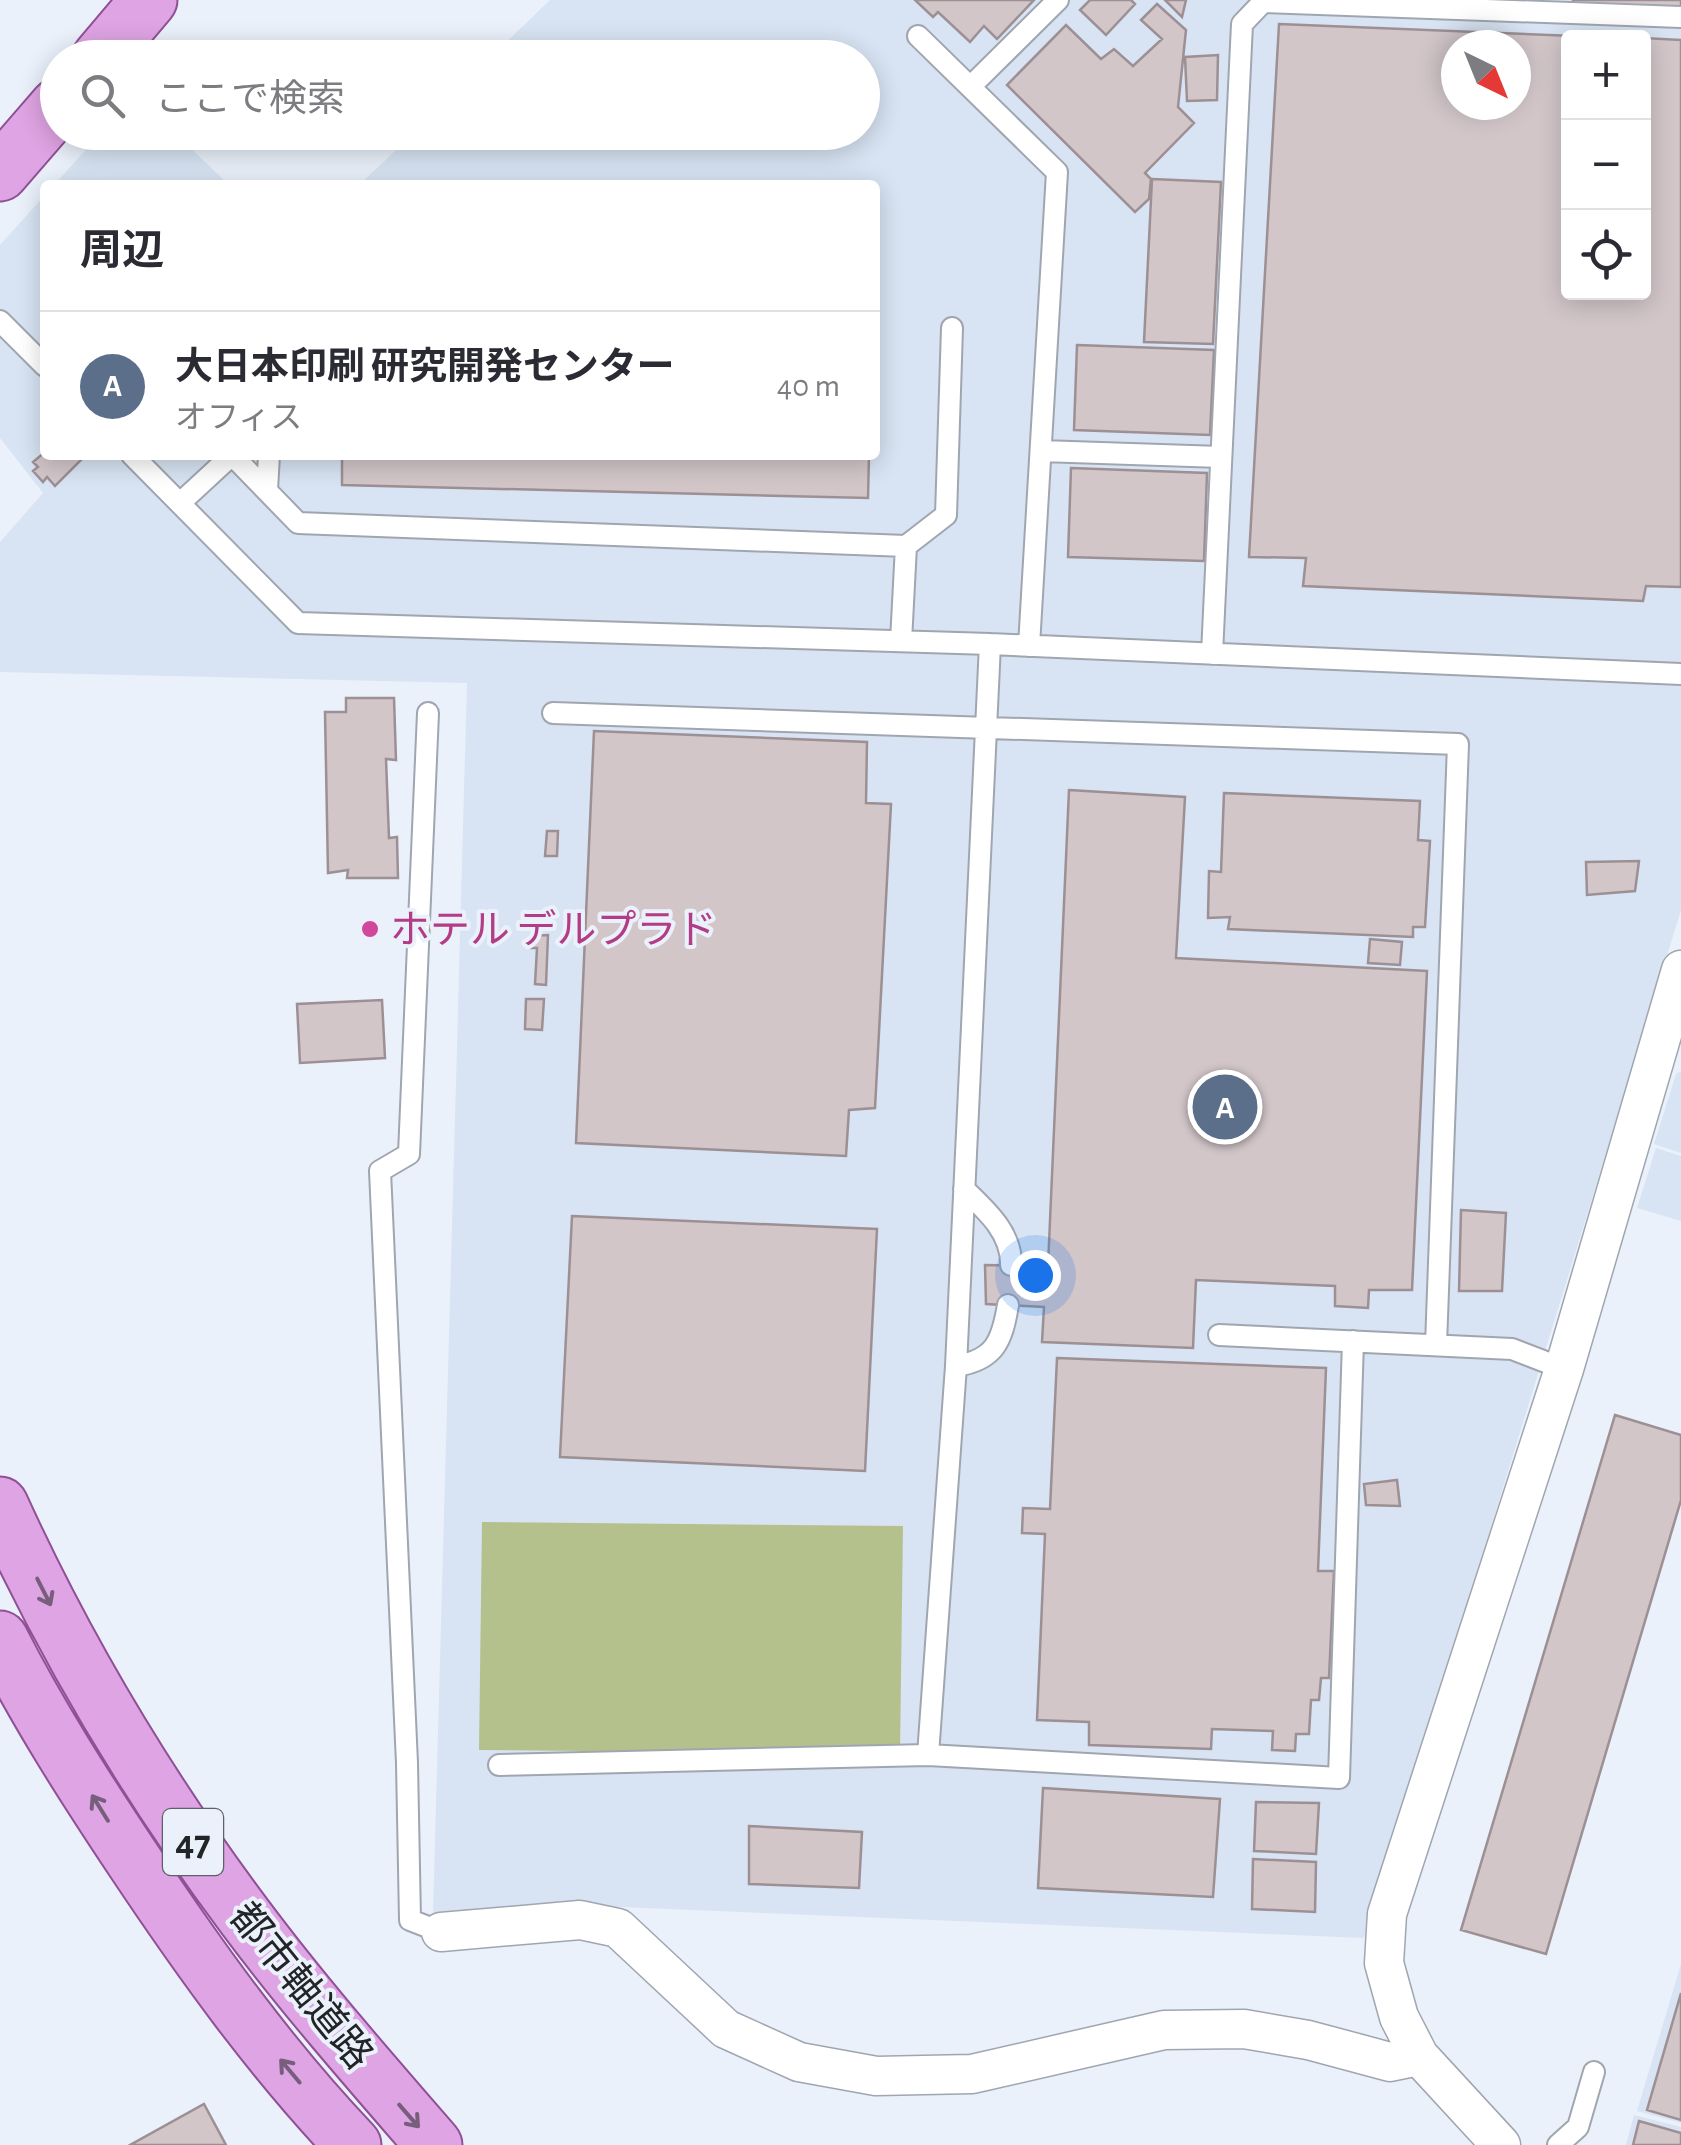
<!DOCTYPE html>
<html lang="ja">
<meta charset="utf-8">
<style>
:root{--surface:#fff;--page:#f7f7f7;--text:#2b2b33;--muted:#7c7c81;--line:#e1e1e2;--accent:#111827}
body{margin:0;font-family:"Alegreya Sans","Noto Sans JP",sans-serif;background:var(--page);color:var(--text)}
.controls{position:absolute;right:30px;top:30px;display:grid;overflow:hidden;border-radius:10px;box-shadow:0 5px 25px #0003}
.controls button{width:90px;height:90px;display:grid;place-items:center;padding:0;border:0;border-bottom:2px solid var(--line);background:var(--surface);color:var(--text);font:50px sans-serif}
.compass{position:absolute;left:1441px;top:30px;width:90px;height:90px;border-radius:50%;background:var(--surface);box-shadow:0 5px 25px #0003;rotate:137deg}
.you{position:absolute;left:1035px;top:1275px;width:35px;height:35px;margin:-25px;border:8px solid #fff;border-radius:50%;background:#1a73e8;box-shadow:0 0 0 15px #1a73e833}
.badge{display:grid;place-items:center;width:65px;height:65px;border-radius:50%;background:var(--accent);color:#fff;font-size:32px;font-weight:700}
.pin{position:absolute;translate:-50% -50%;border:5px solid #fff;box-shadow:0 2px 10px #0006}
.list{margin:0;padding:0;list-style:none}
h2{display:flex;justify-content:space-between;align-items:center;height:130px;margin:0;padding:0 40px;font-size:42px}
h2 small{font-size:32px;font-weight:400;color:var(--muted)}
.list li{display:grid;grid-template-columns:65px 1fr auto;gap:30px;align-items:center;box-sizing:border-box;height:150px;padding:0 40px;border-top:2px solid var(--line)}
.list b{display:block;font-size:38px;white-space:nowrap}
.list p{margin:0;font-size:32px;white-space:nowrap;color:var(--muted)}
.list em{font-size:32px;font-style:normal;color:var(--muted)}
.icon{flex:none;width:55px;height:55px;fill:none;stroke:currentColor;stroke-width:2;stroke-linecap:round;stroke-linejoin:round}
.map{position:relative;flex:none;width:1681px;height:2145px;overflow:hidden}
.search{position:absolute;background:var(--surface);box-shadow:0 5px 25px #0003;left:40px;top:40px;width:840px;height:110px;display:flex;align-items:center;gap:25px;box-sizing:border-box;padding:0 35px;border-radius:55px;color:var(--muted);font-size:38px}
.panel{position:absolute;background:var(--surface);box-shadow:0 5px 25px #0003;left:40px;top:180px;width:840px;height:280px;border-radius:10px}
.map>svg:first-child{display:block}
.built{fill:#d8e4f3;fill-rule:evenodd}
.forest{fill:#b5c18c}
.building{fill:#d2c6c9;stroke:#9c9094;stroke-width:2.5;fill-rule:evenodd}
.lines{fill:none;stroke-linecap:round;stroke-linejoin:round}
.lane-casing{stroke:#a0a6af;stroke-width:24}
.street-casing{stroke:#a0a6af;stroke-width:41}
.primary-casing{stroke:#8f5096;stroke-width:59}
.lane{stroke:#fff;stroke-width:20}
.street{stroke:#fff;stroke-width:38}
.primary{stroke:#dfa4e3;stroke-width:55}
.oneway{stroke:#775e7c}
.hotel-dot{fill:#d1479c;stroke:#eaf1fa;stroke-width:4}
.labels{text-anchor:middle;stroke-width:8;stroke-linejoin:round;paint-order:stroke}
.shield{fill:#eaf1fa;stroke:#5e6267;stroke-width:2.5}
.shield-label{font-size:38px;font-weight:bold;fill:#222428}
.hotel-label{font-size:40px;fill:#b23c85;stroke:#eaf1fa;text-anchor:start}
.street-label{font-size:40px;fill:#222428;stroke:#eaf1fa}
</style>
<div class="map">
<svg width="1681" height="2145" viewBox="0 0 1681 2145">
<rect width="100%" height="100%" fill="#eaf1fa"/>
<path class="built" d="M550 0H1681V910L1364 1938 621 1907 460 1917 433 1913 467 683 0 672V542L43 493 0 438V245L45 195V455H875V185H359L414 133 862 132V58L491 57ZM1568 38H1644V292H1568ZM1456 45H1516V105H1456Z
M102 132 175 133 229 185H54Z
M1681 1071V1153L1654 1144 1676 1074Z
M1656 1148 1681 1156V1221L1637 1208Z
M1681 1964V2123L1637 2111Z
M1634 2115 1681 2127V2145H1626Z"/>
<path class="forest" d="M482 1522 903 1526 900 1754 479 1750Z"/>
<path class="building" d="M915 0H1034L997 39 984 26 970 42 938 12 933 17Z
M1090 0H1131L1135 4 1106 35 1080 10Z
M1165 0H1186L1182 17Z
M1573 0H1681V7L1573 4Z
M1157 4 1186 30 1178 107 1194 123 1145 173 1151 179 1149 199 1135 212 1007 85 1066 25 1101 59 1114 49 1133 66 1162 39 1141 20Z
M1279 24 1624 38H1568V292H1644V38L1681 40V587L1646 586 1643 601 1303 586 1306 558 1249 557ZM1456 45H1516V105H1456Z
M1218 55 1217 100 1187 101 1185 57Z
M1152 179 1221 182 1213 344 1144 342Z
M1077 345 1214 350 1210 435 1074 430Z
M45 452V455H86L55 486 47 477 43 482 33 471 38 467 33 462Z
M342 455H869L868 498 342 485Z
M1071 468 1207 473 1204 561 1068 557Z
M346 698H394L396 760 386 759 389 838 397 837 398 878H347L348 870 328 873 325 712H346Z
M594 731 867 742 866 803 891 804 875 1108 849 1110 846 1156 576 1143Z
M1069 790 1185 797 1176 958 1427 971 1412 1290H1369L1368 1308 1335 1306V1286L1196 1280 1193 1348 1042 1342 1044 1307 986 1304 985 1265 1048 1266Z
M1224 793 1420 801 1418 840 1430 841 1425 927H1413V937L1228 929 1230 917 1208 918 1209 871 1221 872Z
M547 831H558L557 856H545Z
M1639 861 1635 891 1587 895 1586 862Z
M548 935 546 985 535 984 537 948H531V936Z
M1370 939 1402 942 1400 965 1368 963Z
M526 999H544L542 1030 525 1029Z
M382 1000 385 1058 300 1063 297 1004Z
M1461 1210 1506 1213 1502 1291H1459Z
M572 1216 877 1229 865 1471 560 1457Z
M1057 1358 1326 1368 1318 1571H1334L1329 1678H1321L1319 1700H1311L1309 1734H1296L1295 1751 1272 1750 1273 1731 1212 1729 1211 1749 1089 1745V1722L1037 1720 1045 1534 1022 1533 1023 1508 1050 1509Z
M1615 1415 1681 1435V1500L1546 1954 1461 1930Z
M1397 1480 1400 1506 1366 1505 1364 1484Z
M1043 1788 1220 1799 1213 1897 1038 1888Z
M1256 1802 1319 1803 1316 1854 1254 1851Z
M749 1826 862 1832 859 1888 749 1884Z
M1253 1859 1316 1862 1315 1912 1252 1909Z
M1681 1993V2120L1647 2110Z
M204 2104 226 2145H130Z
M1639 2121 1681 2133V2145H1633Z"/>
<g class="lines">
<g class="lane-casing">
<path id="lane" d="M918 36 1057 172 1029 646
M970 87 1058 0
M0 321 45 366
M1041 451 1221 457
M132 455 298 623 990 644 1681 674
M232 455 298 523 906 546 901 641
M267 490 269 455
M180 503 232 455
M906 546 946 515 952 328
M1212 654 1242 24 1263 2 1681 17
M428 713 409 1154 380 1171 407 1763 410 1920 441 1932
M553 713 1458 744 1436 1345
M964 1189C986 1210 1012 1233 1011 1265
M1219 1335 1512 1349 1564 1369
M956 1366C995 1360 1002 1341 1008 1305
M928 1755 956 1366 990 644
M499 1765 928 1755 1339 1778 1353 1341
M1558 2145 1578 2127 1594 2072"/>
</g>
<g class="street-casing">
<path id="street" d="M441 1932 580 1920 618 1928 726 2029 799 2062 876 2076 972 2074 1164 2030 1244 2029 1308 2040 1390 2062 1419 2056 1501 2145
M1419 2056 1399 2017 1384 1963 1387 1914 1564 1369 1681 970"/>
</g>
<g class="primary-casing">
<path id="primary" d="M100 58 149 0
M0 173 58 106
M0 1505C66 1650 150 1790 245 1917 304 1996 369 2070 434 2145
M0 1639C39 1716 86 1789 134 1861 200 1960 271 2059 353 2145"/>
</g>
<use href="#lane" class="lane"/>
<use href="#street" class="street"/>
<use href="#primary" class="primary"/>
</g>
<defs><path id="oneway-shaft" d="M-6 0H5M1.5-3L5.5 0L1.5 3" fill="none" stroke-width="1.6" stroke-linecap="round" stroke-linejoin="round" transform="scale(2.5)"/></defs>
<g class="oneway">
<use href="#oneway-shaft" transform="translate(44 1592) rotate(63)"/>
<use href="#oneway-shaft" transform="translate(100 1808) rotate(-122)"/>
<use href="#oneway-shaft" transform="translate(290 2071) rotate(-130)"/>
<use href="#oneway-shaft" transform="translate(409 2116) rotate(49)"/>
</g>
<circle class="hotel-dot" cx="370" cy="929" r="10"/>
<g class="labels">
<rect class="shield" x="163" y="1809" width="60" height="66" rx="8"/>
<g class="shield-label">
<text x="193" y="1855">47</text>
</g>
<g class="hotel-label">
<text x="390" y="943">ホテル デルプラド</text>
</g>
<g class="street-label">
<text transform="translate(302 1985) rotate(51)" y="14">都市軸道路</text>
</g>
</g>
</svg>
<div class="controls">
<button>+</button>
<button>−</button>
<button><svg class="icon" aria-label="locate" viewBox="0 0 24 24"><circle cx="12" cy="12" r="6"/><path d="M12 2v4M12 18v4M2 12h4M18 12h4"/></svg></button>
</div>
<svg class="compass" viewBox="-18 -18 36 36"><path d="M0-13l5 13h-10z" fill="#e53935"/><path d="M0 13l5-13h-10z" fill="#7c7c81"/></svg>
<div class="you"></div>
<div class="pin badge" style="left:1225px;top:1107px;background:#5c6f8a">A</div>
<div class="search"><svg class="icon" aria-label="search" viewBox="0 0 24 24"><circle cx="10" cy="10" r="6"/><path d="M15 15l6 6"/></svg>ここで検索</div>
<section class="panel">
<h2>周辺<small></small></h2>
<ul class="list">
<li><span class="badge" style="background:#5c6f8a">A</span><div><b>大日本印刷 研究開発センター</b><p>オフィス</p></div><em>40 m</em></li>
</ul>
</section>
</div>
